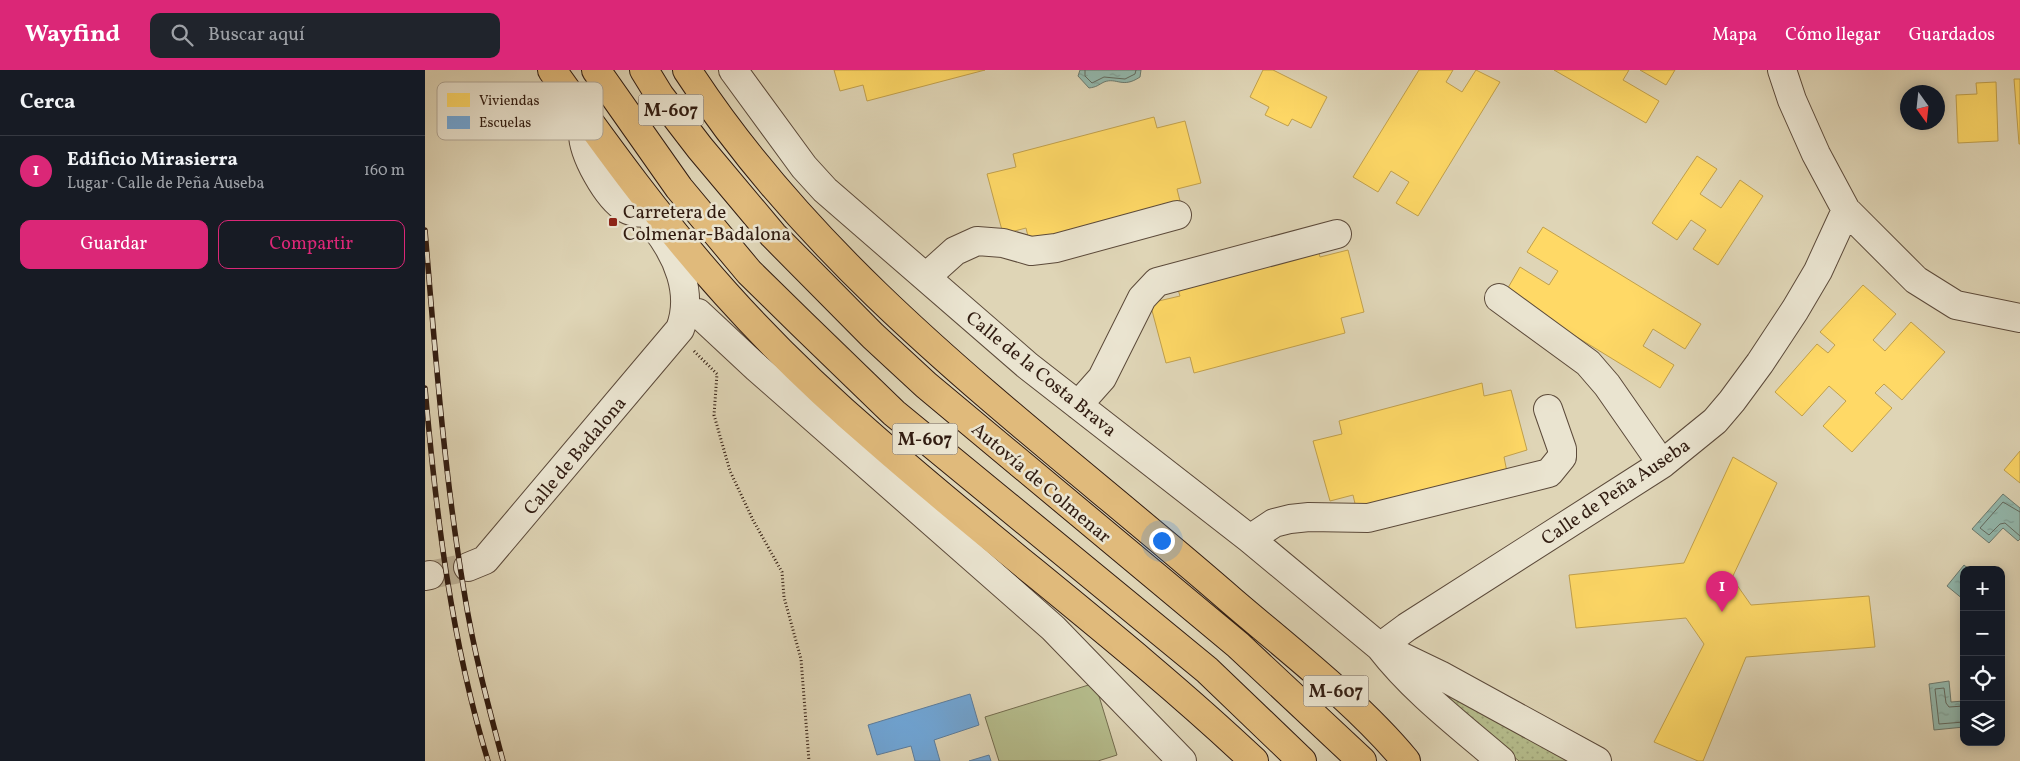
<!DOCTYPE html>
<html lang="es">
<meta charset="utf-8">
<style>
:root{--surface:#171b24;--page:#20242c;--text:#f1f3f6;--muted:#9ea1a6;--line:#363941;--accent:#db2777}
body{margin:0;font-family:Vollkorn,serif;background:var(--page);color:var(--text)}
.controls{position:absolute;right:15px;bottom:15px;display:grid;overflow:hidden;border-radius:10px;box-shadow:0 2px 12px #0003}
.controls button{width:45px;height:45px;display:grid;place-items:center;padding:0;border:0;border-bottom:1px solid var(--line);background:var(--surface);color:var(--text);font:25px sans-serif}
.compass{position:absolute;left:1475px;top:15px;width:45px;height:45px;border-radius:50%;background:var(--surface);box-shadow:0 2px 12px #0003;rotate:165deg}
.you{position:absolute;left:736px;top:470px;width:18px;height:18px;margin:-12px;border:4px solid #fff;border-radius:50%;background:#1a73e8;box-shadow:0 0 0 8px #1a73e833}
.badge{display:grid;place-items:center;width:32px;height:32px;border-radius:50%;background:var(--accent);color:#fff;font-size:16px;font-weight:700}
.pin{position:absolute;translate:-50% -41px;filter:drop-shadow(0 1px 2px #0008)}
.pin::after{content:'';position:absolute;top:26px;width:18px;height:15px;background:inherit;clip-path:polygon(0 0,100% 0,50% 100%)}
.list{margin:0;padding:0;list-style:none}
h2{display:flex;justify-content:space-between;align-items:center;height:65px;margin:0;padding:0 20px;font-size:21px}
h2 small{font-size:16px;font-weight:400;color:var(--muted)}
.list li{display:grid;grid-template-columns:32px 1fr auto;gap:15px;align-items:center;box-sizing:border-box;height:70px;padding:0 20px;border-top:1px solid var(--line)}
.list b{display:block;font-size:19px;white-space:nowrap}
.list p{margin:0;font-size:16px;white-space:nowrap;color:var(--muted)}
.list em{font-size:16px;font-style:normal;color:var(--muted)}
.actions{display:flex;gap:10px;padding:15px 20px}
.actions a{flex:1;padding:11px 0;border:1px solid var(--accent);border-radius:10px;text-align:center;font-size:18px;color:var(--accent)}
.actions .main{background:var(--accent);color:#fff}
.icon{flex:none;width:28px;height:28px;fill:none;stroke:currentColor;stroke-width:2;stroke-linecap:round;stroke-linejoin:round}
.map{position:relative;flex:none;width:1595px;height:691px;overflow:hidden}
header{display:flex;align-items:center;gap:30px;box-sizing:border-box;height:70px;padding:0 25px;background:var(--accent);color:#fff}
header strong{font-size:24px}
nav{display:flex;gap:28px;margin-inline-start:auto;font-size:18px}
.search{width:350px;height:45px;background:var(--page);display:flex;align-items:center;gap:12px;box-sizing:border-box;padding:0 18px;border-radius:10px;color:var(--muted);font-size:19px}
main{display:flex}
aside{flex:1;background:var(--surface)}
.map>svg:first-child{display:block}
.grass{fill:url(#grass-dots);stroke:#736c4e}
.pitch{fill:#b5bc8c;stroke:#736c4e}
.water{fill:url(#water-ripples);stroke:#6c7a6f}
.homes{fill:#ffd966;stroke:#c1a04c}
.schools{fill:#6fa8dc;stroke:#5c7e9f}
.lines{fill:none;stroke-linecap:round;stroke-linejoin:round}
.shore{stroke:#626a60;stroke-width:1}
.minor-tunnel{stroke:#bcb095;stroke-width:28;stroke-dasharray:28 14;stroke-linecap:butt}
.minor-casing{stroke:#5c4a3a;stroke-width:30}
.highway-casing{stroke:#311c11;stroke-width:30}
.path{stroke:#311c11;stroke-width:3;stroke-dasharray:1 2.5;stroke-linecap:butt}
.minor{stroke:#eae4d0;stroke-width:28}
.highway{stroke:#e0ba7b;stroke-width:28}
.rail-casing{stroke:#311c11;stroke-width:5.5}
.rail{stroke:#eae4d0;stroke-width:4;stroke-dasharray:11;stroke-linecap:butt}
.poi-dot{fill:#8f2418;stroke:#eae4d0;stroke-width:2}
.labels{text-anchor:middle;stroke-width:5;stroke-linejoin:round;paint-order:stroke}
.shield{fill:#eae4d0;stroke:#68584a;stroke-width:1}
.shield-label{font-size:18px;font-weight:bold;fill:#311c11}
.poi-label{font-size:19px;fill:#311c11;stroke:#eae4d0;text-anchor:start}
.street-label{font-size:19px;fill:#311c11;stroke:#eae4d0}
.key{fill:#eae4d0;stroke:#b2a897;stroke-width:1}
.key-label{font-size:14px;fill:#311c11}
</style>
<header>
<strong>Wayfind</strong>
<div class="search"><svg class="icon" aria-label="search" viewBox="0 0 24 24"><circle cx="10" cy="10" r="6"/><path d="M15 15l6 6"/></svg>Buscar aquí</div>
<nav><a>Mapa</a><a>Cómo llegar</a><a>Guardados</a></nav>
</header>
<main>
<aside>
<h2>Cerca<small></small></h2>
<ul class="list">
<li><span class="badge">1</span><div><b>Edificio Mirasierra</b><p>Lugar · Calle de Peña Auseba</p></div><em>160 m</em></li>
</ul>
<div class="actions"><a class="main">Guardar</a><a>Compartir</a></div>
</aside>
<div class="map">
<svg width="1595" height="691" viewBox="0 0 1595 691">
<defs>
<pattern id="grass-dots" width="8" height="8" patternUnits="userSpaceOnUse" patternTransform="scale(1.25)"><rect width="8" height="8" fill="#b5bc8c"/><path d="M2 2h.1M6 6h.1" fill="none" stroke="#9ca178" stroke-width="1.8" stroke-linecap="round"/></pattern>
<pattern id="water-ripples" width="26" height="14" patternUnits="userSpaceOnUse" patternTransform="scale(1.25)"><rect width="26" height="14" fill="#93b9ae"/><path d="M2 4q2-2 4 0t4 0M15 11q2-2 4 0t4 0" fill="none" stroke="#7f9e95"/></pattern>
</defs>
<rect width="100%" height="100%" fill="#dfd5b6"/>
<filter id="stains"><feTurbulence type="fractalNoise" baseFrequency=".004" numOctaves="4"/><feColorMatrix values="0 0 0 0 .2 0 0 0 0 .09 0 0 0 0 .02 0 0 0 .5 -.17"/></filter>
<radialGradient id="worn" r=".72"><stop offset=".6" stop-color="#630" stop-opacity="0"/><stop offset="1" stop-color="#630" stop-opacity=".3"/></radialGradient>
<path class="grass" d="M1004 611 1145 688 1142 691H1094L1002 615Z"/>
<path class="pitch" d="M670 613 692 685 673 691H574L560 647Z"/>
<path class="water" d="M655 0H716L715 7C697 19 692 7 679 12 673 15 672 17 664 18L653 6Z
M1578 424 1595 438V469L1593 471 1578 458 1564 473 1547 459Z
M1539 495 1545 500H1539V530L1522 516Z
M1524 611 1526 632 1539 631V657L1509 660 1504 614Z"/>
<path class="homes" d="M409 0H560L442 31 438 15 415 21Z
M838 0H848L902 27 886 58 867 49 863 56 840 45 844 37 825 27Z
M994 0H1028L1021 12 1037 22 1051 0 1075 12 993 146 971 133 984 112 966 101 953 122 928 107Z
M1129 0H1204L1198 10 1234 31 1221 53Z
M1215 0H1250L1241 15Z
M1589 9H1595V74H1594Z
M1571 12 1573 71 1533 73 1531 25 1552 24 1551 13Z
M729 47 732 58 760 51 776 113 752 119 756 135 605 175 601 158 578 164 562 104 591 97 588 84Z
M1272 86 1292 99 1275 124 1296 138 1315 110 1338 126 1293 195 1268 179 1281 160 1266 150 1252 170 1227 153Z
M1118 157 1276 254 1260 279 1228 259 1218 276 1249 295 1235 318 1080 223 1095 197 1124 215 1133 201 1102 182Z
M892 176 895 187 923 180 939 242 916 248 920 263 769 303 765 287 741 293 725 233 755 226 751 213Z
M1438 215 1471 244 1448 270 1460 281 1486 252 1520 282 1477 330 1459 314 1450 323 1467 338 1427 382 1398 356 1421 331 1404 316 1377 346 1350 322 1392 274 1403 283 1410 275 1395 262Z
M1057 313 1059 326 1086 320 1102 380 1079 387 1082 402 932 442 928 425 905 431 888 371 917 364 914 351Z
M1595 381V413L1579 400Z
M1308 387 1352 413 1307 508 1326 535 1444 526 1450 577 1321 587 1278 691H1273L1229 672 1279 574 1261 548 1151 558 1144 505 1259 493Z"/>
<path class="schools" d="M545 624 554 655 509 670 515 691H490L486 676 452 685 443 655Z
M564 685 566 691H544Z"/>
<g class="lines">
<path class="shore" d="M660 0V6L667 13 679 7 700 9 710 4 711 0
M1595 442 1578 432 1555 458 1564 465 1575 454 1580 453 1595 466
M1539 636 1524 637 1521 633 1519 618 1510 619 1514 654 1539 652"/>
<path class="minor-tunnel" d="M5 505 43 497"/>
<g class="minor-casing">
<path id="minor" d="M308 0 379 97 400 120 603 296 825 469 955 577C989 621 1034 655 1076 691
M1357 0 1367 30 1391 84 1421 140 1491 210 1531 235 1595 248
M158 62C157 83 182 128 201 139 210 144 222 143 232 143
M501 207 530 181 552 171 578 173 606 181 631 178 752 145
M1074 228 1163 293 1182 315 1237 394
M273 243 332 298 628 558 757 691
M653 335 677 308 717 228 732 212 912 164
M825 469 849 453 865 449 884 447 943 448 1124 403 1137 387V379L1123 339
M43 497 60 490 255 259C269 223 252 185 230 157
M0 506 5 505
M955 577 982 557 1237 394 1290 351 1307 331 1335 293 1370 240 1393 201 1421 140
M963 580 1015 605 1172 691"/>
</g>
<g class="highway-casing">
<path id="highway" d="M127 0C182 77 237 153 301 224 345 273 400 326 450 369 575 479 708 577 829 691
M171 0 254 118 324 202 376 253 469 343 782 600 877 691
M219 0 235 26 275 78 348 165 448 266 501 315 813 575 937 691
M262 0C401 215 617 365 807 531 864 580 933 633 981 691"/>
</g>
<path class="path" d="M269 281 292 304 289 345 305 401 328 450 357 502 359 527 376 589 384 691"/>
<use href="#minor" class="minor"/>
<use href="#highway" class="highway"/>
<g class="rail-casing">
<path id="rail" d="M0 160C10 281 19 402 39 521 48 579 63 635 78 691
M0 318C11 443 26 570 63 691"/>
</g>
<use href="#rail" class="rail"/>
</g>
<rect class="poi-dot" x="183" y="147" width="10" height="10" rx="2.5"/>
<g class="labels">
<g class="shield">
<rect x="213.5" y="24.5" width="65" height="31" rx="4"/>
<rect x="467.5" y="353.5" width="65" height="31" rx="4"/>
<rect x="878.5" y="605.5" width="65" height="31" rx="4"/>
</g>
<g class="shield-label">
<text x="246" y="46">M-607</text>
<text x="500" y="375">M-607</text>
<text x="911" y="627">M-607</text>
</g>
<g class="poi-label">
<text x="198" y="148">Carretera de<tspan x="198" dy="22">Colmenar-Badalona</tspan></text>
</g>
<g class="street-label">
<text transform="translate(617 303) rotate(39)" y="7">Calle de la Costa Brava</text>
<text transform="translate(149 385) rotate(-50)" y="7">Calle de Badalona</text>
<text transform="translate(617 412) rotate(40)" y="7">Autovía de Colmenar</text>
<text transform="translate(1190 421) rotate(-34)" y="7">Calle de Peña Auseba</text>
</g>
</g>
<rect x="12" y="12" width="166" height="58" rx="8" class="key"/>
<rect x="22" y="23" width="23" height="14" fill="#ffd966"/>
<rect x="22" y="46" width="23" height="13" fill="#6fa8dc"/>
<g class="key-label">
<text x="54" y="35">Viviendas</text>
<text x="54" y="57">Escuelas</text>
</g>
<rect width="100%" height="100%" filter="url(#stains)"/>
<rect width="100%" height="100%" fill="url(#worn)"/>
</svg>
<div class="controls">
<button>+</button>
<button>−</button>
<button><svg class="icon" aria-label="locate" viewBox="0 0 24 24"><circle cx="12" cy="12" r="6"/><path d="M12 2v4M12 18v4M2 12h4M18 12h4"/></svg></button>
<button><svg class="icon" aria-label="layers" viewBox="0 0 24 24"><path d="M12 4l9 5-9 5-9-5zM3 14l9 5 9-5"/></svg></button>
</div>
<svg class="compass" viewBox="-18 -18 36 36"><path d="M0-13l5 13h-10z" fill="#e53935"/><path d="M0 13l5-13h-10z" fill="#9ea1a6"/></svg>
<div class="you"></div>
<div class="pin badge" style="left:1297px;top:542px">1</div>
</div>
</main>
